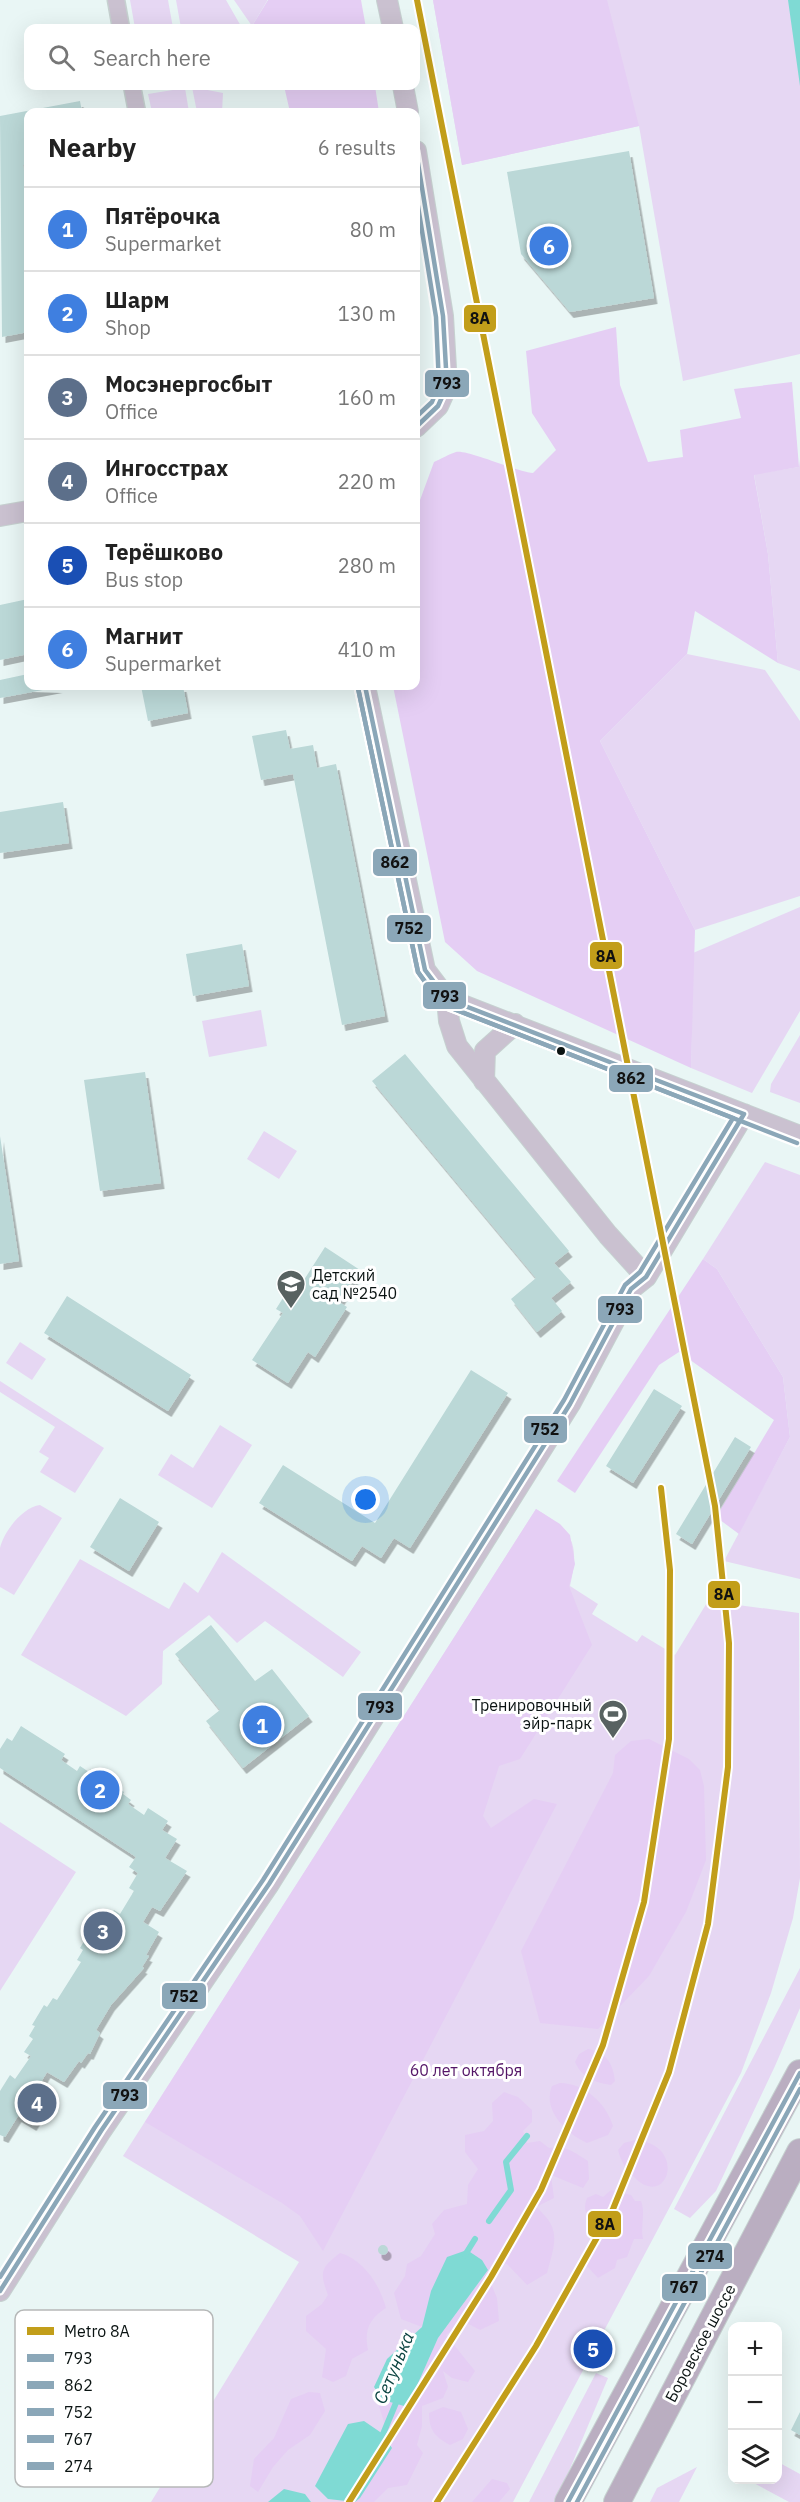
<!DOCTYPE html>
<meta charset="utf-8">
<style>
:root{--surface:#fff;--page:#f2f2f2;--text:#222;--muted:#767676;--line:#e0e0e0;--accent:#586261}
body{margin:0;font-family:"IBM Plex Sans",sans-serif;background:var(--page);color:var(--text)}
.controls{position:absolute;right:18px;bottom:18px;display:grid;overflow:hidden;border-radius:12px;box-shadow:0 6px 24px #0002}
.controls button{width:54px;height:54px;display:grid;place-items:center;padding:0;border:0;border-bottom:2px solid var(--line);background:var(--surface);color:var(--text);font:30px sans-serif}
.you{position:absolute;left:366px;top:1500px;width:21px;height:21px;margin:-15px;border:4px solid #fff;border-radius:50%;background:#1a73e8;box-shadow:0 0 0 9px #1a73e833}
.badge{display:grid;place-items:center;width:39px;height:39px;border-radius:50%;background:var(--accent);color:#fff;font-size:20px;font-weight:700}
.pin{position:absolute;translate:-50% -50%;border:3px solid #fff;box-shadow:0 2px 6px #0006}
.list{margin:0;padding:0;list-style:none}
h2{display:flex;justify-content:space-between;align-items:center;height:78px;margin:0;padding:0 24px;font-size:26px}
h2 small{font-size:20px;font-weight:400;color:var(--muted)}
.list li{display:grid;grid-template-columns:39px 1fr auto;gap:18px;align-items:center;box-sizing:border-box;height:84px;padding:0 24px;border-top:2px solid var(--line)}
.list b{display:block;font-size:22px;white-space:nowrap}
.list p{margin:0;font-size:20px;white-space:nowrap;color:var(--muted)}
.list em{font-size:20px;font-style:normal;color:var(--muted)}
.icon{flex:none;width:33px;height:33px;fill:none;stroke:currentColor;stroke-width:2;stroke-linecap:round;stroke-linejoin:round}
.map{position:relative;flex:none;width:800px;height:2502px;overflow:hidden}
.search{position:absolute;background:var(--surface);box-shadow:0 6px 24px #0002;left:24px;top:24px;width:396px;height:66px;display:flex;align-items:center;gap:15px;box-sizing:border-box;padding:0 21px;border-radius:12px;color:var(--muted);font-size:22px}
.panel{position:absolute;background:var(--surface);box-shadow:0 6px 24px #0002;left:24px;top:108px;width:396px;height:582px;border-radius:12px}
.map>svg:first-child{display:block}
.green{fill:#e6d7f3}
.forest{fill:#e5cef4}
.water{fill:#7fdad4}
.lines{fill:none;stroke-linecap:round;stroke-linejoin:round}
.stream{stroke:#7fdad4;stroke-width:6}
.building{fill:#bbd8d7;filter:url(#shadow)}
.minor-casing{stroke:#c6d1d0;stroke-width:19}
.tertiary-casing{stroke:#c6d1d0;stroke-width:22}
.primary-casing{stroke:#c6d1d0;stroke-width:28}
.minor{stroke:#cac1d0;stroke-width:16}
.tertiary{stroke:#cac1d0;stroke-width:20}
.primary{stroke:#baaec1;stroke-width:26}
.bus-1-casing{stroke:#fff;stroke-width:9}
.bus-2-casing{stroke:#fff;stroke-width:9}
.bus-3-casing{stroke:#fff;stroke-width:9}
.bus-4-casing{stroke:#fff;stroke-width:9}
.bus-5-casing{stroke:#fff;stroke-width:9}
.bus-1{stroke:#8ba7b8;stroke-width:4.5}
.bus-2{stroke:#8ba7b8;stroke-width:4.5}
.bus-3{stroke:#8ba7b8;stroke-width:4.5}
.bus-4{stroke:#8ba7b8;stroke-width:4.5}
.bus-5{stroke:#8ba7b8;stroke-width:4.5}
.metro-1-casing{stroke:#fff;stroke-width:10}
.metro-1{stroke:#c29e1a;stroke-width:6}
.bus-dot{fill:#0a1312;stroke:#fff;stroke-width:2}
.labels{text-anchor:middle;stroke-width:6;stroke-linejoin:round;paint-order:stroke}
.poi-label{font-size:16px;fill:#0a1312;stroke:#fff;text-anchor:start}
.park-label{font-size:16px;fill:#541667;stroke:#fff}
.street-label{font-size:16px;fill:#0a1312;stroke:#fff}
.water-label{font-size:18px;font-style:italic;fill:#0b4441;stroke:#fff}
.key{fill:#fff;stroke:#b6b8b8;stroke-width:1.5}
.key-label{font-size:16px;fill:#0a1312}
.line-badge{stroke:#fff;stroke-width:2}
.pale-badge-label{font-size:16px;text-anchor:middle;font-weight:bold;fill:#111}
</style>
<div class="map">
<svg width="800" height="2502" viewBox="0 0 800 2502">
<defs>
<filter id="shadow"><feDropShadow dx="3.5" dy="6" stdDeviation="0" flood-color="#0004"/></filter>
</defs>
<rect width="100%" height="100%" fill="#e9f6f5"/>
<path class="green" d="M130 0H168L173 28H135Z
M176 0H226L242 28H181Z
M234 0H267V1L252 26Z
M433 0H800V354L683 381 639 126 462 165Z
M192 87 223 93 222 112H197Z
M185 88 189 112H152L148 94Z
M800 459V671L778 663 768 554 754 474 799 467Z
M687 654 765 670 800 721V896L695 930 600 741Z
M800 907V1011L752 1093 691 1068 693 953Z
M261 1010 267 1046 209 1057 202 1021Z
M800 1035V1103L770 1092 771 1084Z
M264 1131 297 1151 279 1179 247 1159Z
M765 1162 800 1175V1579L724 1561 790 1437 783 1377 717 1269 703 1259Z
M20 1342 46 1359 32 1380 6 1363Z
M0 1381 104 1448 75 1493 40 1472 49 1458 39 1452 55 1427 0 1392Z
M220 1425 252 1445 212 1508 158 1475 171 1454 193 1468Z
M40 1505 62 1518 14 1595 0 1587C0 1575 0 1560 0 1548 4 1531 23 1507 40 1505Z
M536 1509C573 1532 580 1542 570 1586L598 1604 592 1614 637 1642 642 1635 675 1655 708 1601 799 1613 800 1878 793 1918 771 1993 741 2073 513 2502H151L299 2262 123 2156Z
M222 1552 361 1652 343 1677 265 1621 237 1643 209 1615 163 1651 162 1684 126 1716 21 1655 80 1559 169 1609 184 1582 198 1593Z
M0 1822 76 1872 0 1991Z
M800 1968V2008L775 2066 716 2191 690 2218 674 2209Z
M596 2373 608 2378 556 2502H529Z
M778 2462 800 2474V2502H789L748 2480H778Z
M697 2467 679 2502H650L657 2488Z"/>
<path class="forest" d="M268 0H361L366 28H242L252 26Z
M433 0H607L639 126 462 165Z
M284 86H375L379 112H290Z
M616 327 620 385 648 462 683 457 680 430 741 418 734 389 792 382 799 467 754 475 768 554 778 663 695 611 687 654 600 741 695 930 691 1068 477 971 445 942 393 686H416V511L434 462C441 459 449 454 456 452 469 450 514 471 533 473L556 450 532 413 526 351Z
M703 1259 717 1269 783 1377 790 1437 739 1534 716 1517 774 1420 679 1352 659 1365 575 1493 557 1481Z
M536 1509 560 1524 570 1535 575 1564 569 1586 592 1645 520 1759 499 1766 483 1816 491 1828 534 1799 557 1804 323 2251 300 2216 282 2203 145 2122Z
M649 1739 689 1759 700 1770 704 1786 706 1860 686 1912 649 1976 598 2029 540 2023 521 1951 613 1773 615 1755 631 1741Z
M588 2049C606 2052 613 2063 615 2081L611 2085C596 2083 582 2078 575 2062L579 2054Z
M560 2083C584 2083 606 2103 613 2126L608 2135 587 2143C566 2133 542 2110 552 2086Z
M504 2092 518 2097 532 2110V2122L523 2131 527 2143 540 2141 549 2148C565 2145 574 2152 588 2161L589 2179 583 2188 551 2175 554 2198 536 2207C562 2229 555 2243 547 2273L527 2285 507 2264 498 2263 492 2268 489 2279 497 2298 499 2321 480 2330 463 2321 446 2335 475 2371 468 2382 452 2378 443 2371 448 2387 443 2398 422 2406V2426L417 2445 423 2453 407 2485 388 2488 374 2502H355L392 2448 379 2406 383 2400 404 2406 415 2390 438 2338 488 2270 431 2291 422 2327 401 2319 394 2293 405 2276 407 2264 421 2256 435 2234 432 2224 444 2210 467 2204 468 2185 478 2169 465 2152V2135L484 2131 493 2121 492 2103Z
M635 2140C688 2144 668 2210 635 2178 626 2170 621 2162 618 2150L624 2143Z
M611 2190 631 2195 635 2201H641C646 2214 640 2226 643 2239H634L627 2257 617 2260 615 2268 598 2278 584 2263 585 2250 590 2246 600 2245 602 2233C593 2220 580 2216 587 2198L596 2194 603 2197Z
M340 2253C363 2259 380 2285 386 2308 369 2319 364 2330 368 2350L352 2359 346 2376 333 2382 322 2377 326 2349 306 2331V2316L322 2304 328 2295C319 2271 321 2268 340 2253Z
M309 2392 320 2393 325 2411 310 2435 288 2450 273 2467 258 2492 250 2486 254 2459 274 2438 291 2399Z
M443 2407 461 2412 468 2429 463 2439 450 2445C435 2437 429 2430 429 2413Z
M492 2479 507 2483 510 2489 499 2502H472Z"/>
<path class="water" d="M788 0H800V86Z
M467 2250 482 2260 488 2270 438 2338 415 2390 404 2406 383 2400 374 2387 387 2359 422 2327 431 2291 447 2257Z
M364 2421 383 2434 392 2448 360 2498 355 2502 328 2499 315 2486 348 2424Z
M284 2489 305 2494 311 2502H268Z"/>
<g class="lines">
<path class="stream" d="M489 2221 511 2190 506 2162 527 2136
M465 2255 475 2239
M378 2439 383 2434 398 2398"/>
</g>
<path class="building" d="M80 101 82 112H28V164L23 165 28 193V332L2 337 0 116Z
M629 151 654 298 570 312 521 254 507 172Z
M28 599V654L0 660V605Z
M28 674V686L59 687 0 698V680Z
M141 686H183L188 713 148 721Z
M286 730 290 749 313 745 317 768 336 764 385 1016 342 1025 293 774 261 780 252 736Z
M63 802 69 843 0 853V812Z
M242 944 249 986 193 996 186 954Z
M405 1054 569 1251 554 1263 571 1282 551 1298 562 1311 537 1332 511 1299 536 1278 372 1081Z
M145 1072 161 1183 100 1191 84 1080Z
M0 1136 19 1261 0 1264Z
M325 1247 360 1270 339 1302 347 1307 315 1357 308 1352 288 1383 252 1360 283 1313 276 1309 288 1290 295 1294Z
M67 1296 191 1375 168 1411 44 1333Z
M471 1370 508 1393 410 1548 394 1538 381 1558 362 1546 352 1561 259 1503 283 1465 375 1523Z
M654 1389 682 1406 633 1483 606 1466Z
M735 1437 751 1447 692 1544 676 1534Z
M120 1498 159 1522 129 1571 90 1547Z
M211 1625 255 1681 272 1669 309 1716 243 1768 206 1721 220 1710 175 1654Z
M21 1726 65 1754 61 1760 77 1771 80 1766 89 1772 90 1769 99 1775 97 1779 113 1789 115 1786 124 1792 123 1794 131 1800 128 1804 144 1815 148 1808 168 1821 162 1830 177 1839 165 1858 187 1871 160 1911 152 1907 143 1922 159 1932 146 1955 149 1956 142 1967 144 1968 111 2005 96 2030 100 2033 90 2054 88 2053 81 2063 79 2061 64 2082 47 2072 37 2089 50 2097 42 2117 39 2115 33 2125 18 2116 5 2137 0 2135V2091L10 2075 15 2079 31 2056 24 2052 33 2039 29 2036 35 2026 32 2025 44 2005 47 2007 53 1998 57 2000 81 1962 77 1960 83 1950 80 1948 92 1928 96 1930 101 1921 105 1923 114 1910 120 1914 134 1891 129 1888 138 1873 129 1867 136 1857 0 1768V1749L7 1738 12 1741Z
M378 2250a5 5 0 1 1 10 0a5 5 0 1 1-10 0Z
M800 2412V2435L791 2430Z"/>
<g class="lines">
<g class="minor-casing">
<path id="minor" d="M116 0 121 28
M132 86 137 112"/>
</g>
<g class="tertiary-casing">
<path id="tertiary" d="M387 0 393 28
M403 86 408 112
M416 151 443 316 447 386 438 406 416 427
M0 516 28 511
M365 686 425 970 447 999 800 1136
M447 999 449 1021 457 1046 608 1235 646 1277
M484 1081 485 1051 515 1024
M0 2291 101 2131 269 1884 570 1404 631 1289 646 1277 744 1114"/>
</g>
<g class="primary-casing">
<path id="primary" d="M568 2502 800 2073
M617 2502 800 2152"/>
</g>
<use href="#minor" class="minor"/>
<use href="#tertiary" class="tertiary"/>
<use href="#primary" class="primary"/>
<g class="bus-1-casing">
<path id="bus-1" d="M416 151 443 316 447 386 438 406 416 427
M365 686 425 970 447 999 744 1114
M0 2291 101 2131 269 1884 570 1404 631 1289 646 1277 744 1114"/>
</g>
<g class="bus-2-casing">
<path id="bus-2" d="M416 194 436 317 439 385 432 402 416 417
M358 688 418 972 441 1004 797 1143"/>
</g>
<g class="bus-3-casing">
<path id="bus-3" d="M0 2277 95 2127 263 1880 564 1400 625 1285 640 1272 733 1118 441 1004 418 972 358 688"/>
</g>
<g class="bus-4-casing">
<path id="bus-4" d="M568 2502 800 2073"/>
</g>
<g class="bus-5-casing">
<path id="bus-5" d="M577 2502 800 2089"/>
</g>
<use href="#bus-1" class="bus-1"/>
<use href="#bus-2" class="bus-2"/>
<use href="#bus-3" class="bus-3"/>
<use href="#bus-4" class="bus-4"/>
<use href="#bus-5" class="bus-5"/>
<g class="metro-1-casing">
<path id="metro-1" d="M417 0 715 1506 729 1643 728 1767 708 1924 669 2072 613 2209 536 2346 437 2502
M349 2502 491 2277 541 2190 603 2045 644 1902 669 1739 670 1570 661 1488"/>
</g>
<use href="#metro-1" class="metro-1"/>
</g>
<defs>
<g id="school-pin" transform="scale(1.5)"><path d="M0 17L-7.5 6A9.5 9.5 0 1 1 7.5 6Z" fill="#586261" stroke="#fff"/><path d="M0-5L7-2L0 1L-7-2ZM-4 1L0 2.5L4 1V4Q0 6-4 4Z" fill="#fff"/></g>
<g id="stadium-pin" transform="scale(1.5)"><path d="M0 17L-7.5 6A9.5 9.5 0 1 1 7.5 6Z" fill="#586261" stroke="#fff"/><path d="M0-5a6.5 5 0 1 0 0 10a6.5 5 0 1 0 0-10ZM-3.5-1.8h7v3.6h-7Z" fill="#fff"/></g>
</defs>
<g fill-rule="evenodd">
<use href="#school-pin" x="291" y="1284"/>
<use href="#stadium-pin" x="613" y="1714"/>
</g>
<circle class="bus-dot" cx="561" cy="1051" r="5"/>
<g class="labels">
<g class="poi-label">
<text x="312" y="1281">Детский<tspan x="312" dy="18">сад №2540</tspan></text>
<text x="592" y="1711" text-anchor="end">Тренировочный<tspan x="592" dy="18">эйр-парк</tspan></text>
</g>
<g class="park-label">
<text x="466" y="2076">60 лет октября</text>
</g>
<g class="street-label">
<text transform="translate(700 2343) rotate(-62)" y="6">Боровское шоссе</text>
</g>
<g class="water-label">
<text transform="translate(394 2368) rotate(-67)" y="6">Сетунька</text>
</g>
</g>
<rect x="15" y="2310" width="198" height="177" rx="9" class="key"/>
<rect x="27" y="2327" width="27" height="8" fill="#c29e1a"/>
<rect x="27" y="2354" width="27" height="8" fill="#8ba7b8"/>
<rect x="27" y="2381" width="27" height="8" fill="#8ba7b8"/>
<rect x="27" y="2408" width="27" height="8" fill="#8ba7b8"/>
<rect x="27" y="2435" width="27" height="8" fill="#8ba7b8"/>
<rect x="27" y="2462" width="27" height="8" fill="#8ba7b8"/>
<g class="key-label">
<text x="64" y="2337">Metro 8А</text>
<text x="64" y="2364">793</text>
<text x="64" y="2391">862</text>
<text x="64" y="2418">752</text>
<text x="64" y="2445">767</text>
<text x="64" y="2472">274</text>
</g>
<g class="line-badge">
<rect x="463" y="304" width="34" height="29" rx="6" fill="#c29e1a"/>
<rect x="424" y="369" width="46" height="29" rx="6" fill="#8ba7b8"/>
<rect x="372" y="848" width="46" height="29" rx="6" fill="#8ba7b8"/>
<rect x="386" y="914" width="46" height="29" rx="6" fill="#8ba7b8"/>
<rect x="589" y="941" width="34" height="29" rx="6" fill="#c29e1a"/>
<rect x="422" y="981" width="45" height="29" rx="6" fill="#8ba7b8"/>
<rect x="608" y="1064" width="46" height="29" rx="6" fill="#8ba7b8"/>
<rect x="597" y="1295" width="46" height="29" rx="6" fill="#8ba7b8"/>
<rect x="523" y="1415" width="45" height="29" rx="6" fill="#8ba7b8"/>
<rect x="707" y="1580" width="34" height="29" rx="6" fill="#c29e1a"/>
<rect x="357" y="1692" width="46" height="29" rx="6" fill="#8ba7b8"/>
<rect x="161" y="1982" width="46" height="28" rx="6" fill="#8ba7b8"/>
<rect x="102" y="2081" width="46" height="29" rx="6" fill="#8ba7b8"/>
<rect x="587" y="2210" width="35" height="28" rx="6" fill="#c29e1a"/>
<rect x="687" y="2242" width="46" height="28" rx="6" fill="#8ba7b8"/>
<rect x="661" y="2273" width="46" height="29" rx="6" fill="#8ba7b8"/>
</g>
<g class="pale-badge-label">
<text x="480" y="324">8А</text>
<text x="447" y="389">793</text>
<text x="395" y="868">862</text>
<text x="409" y="934">752</text>
<text x="606" y="962">8А</text>
<text x="445" y="1002">793</text>
<text x="631" y="1084">862</text>
<text x="620" y="1315">793</text>
<text x="545" y="1435">752</text>
<text x="724" y="1600">8А</text>
<text x="380" y="1713">793</text>
<text x="184" y="2002">752</text>
<text x="125" y="2101">793</text>
<text x="605" y="2230">8А</text>
<text x="710" y="2262">274</text>
<text x="684" y="2293">767</text>
</g>
</svg>
<div class="controls">
<button>+</button>
<button>−</button>
<button><svg class="icon" aria-label="layers" viewBox="0 0 24 24"><path d="M12 4l9 5-9 5-9-5zM3 14l9 5 9-5"/></svg></button>
</div>
<div class="you"></div>
<div class="pin badge" style="left:262px;top:1725px;background:#3f7fe0">1</div>
<div class="pin badge" style="left:100px;top:1790px;background:#3f7fe0">2</div>
<div class="pin badge" style="left:103px;top:1931px;background:#5c6f8a">3</div>
<div class="pin badge" style="left:37px;top:2103px;background:#5c6f8a">4</div>
<div class="pin badge" style="left:593px;top:2349px;background:#1a4fb4">5</div>
<div class="pin badge" style="left:549px;top:246px;background:#3f7fe0">6</div>
<div class="search"><svg class="icon" aria-label="search" viewBox="0 0 24 24"><circle cx="10" cy="10" r="6"/><path d="M15 15l6 6"/></svg>Search here</div>
<section class="panel">
<h2>Nearby<small>6 results</small></h2>
<ul class="list">
<li><span class="badge" style="background:#3f7fe0">1</span><div><b>Пятёрочка</b><p>Supermarket</p></div><em>80 m</em></li>
<li><span class="badge" style="background:#3f7fe0">2</span><div><b>Шарм</b><p>Shop</p></div><em>130 m</em></li>
<li><span class="badge" style="background:#5c6f8a">3</span><div><b>Мосэнергосбыт</b><p>Office</p></div><em>160 m</em></li>
<li><span class="badge" style="background:#5c6f8a">4</span><div><b>Ингосстрах</b><p>Office</p></div><em>220 m</em></li>
<li><span class="badge" style="background:#1a4fb4">5</span><div><b>Терёшково</b><p>Bus stop</p></div><em>280 m</em></li>
<li><span class="badge" style="background:#3f7fe0">6</span><div><b>Магнит</b><p>Supermarket</p></div><em>410 m</em></li>
</ul>
</section>
</div>
